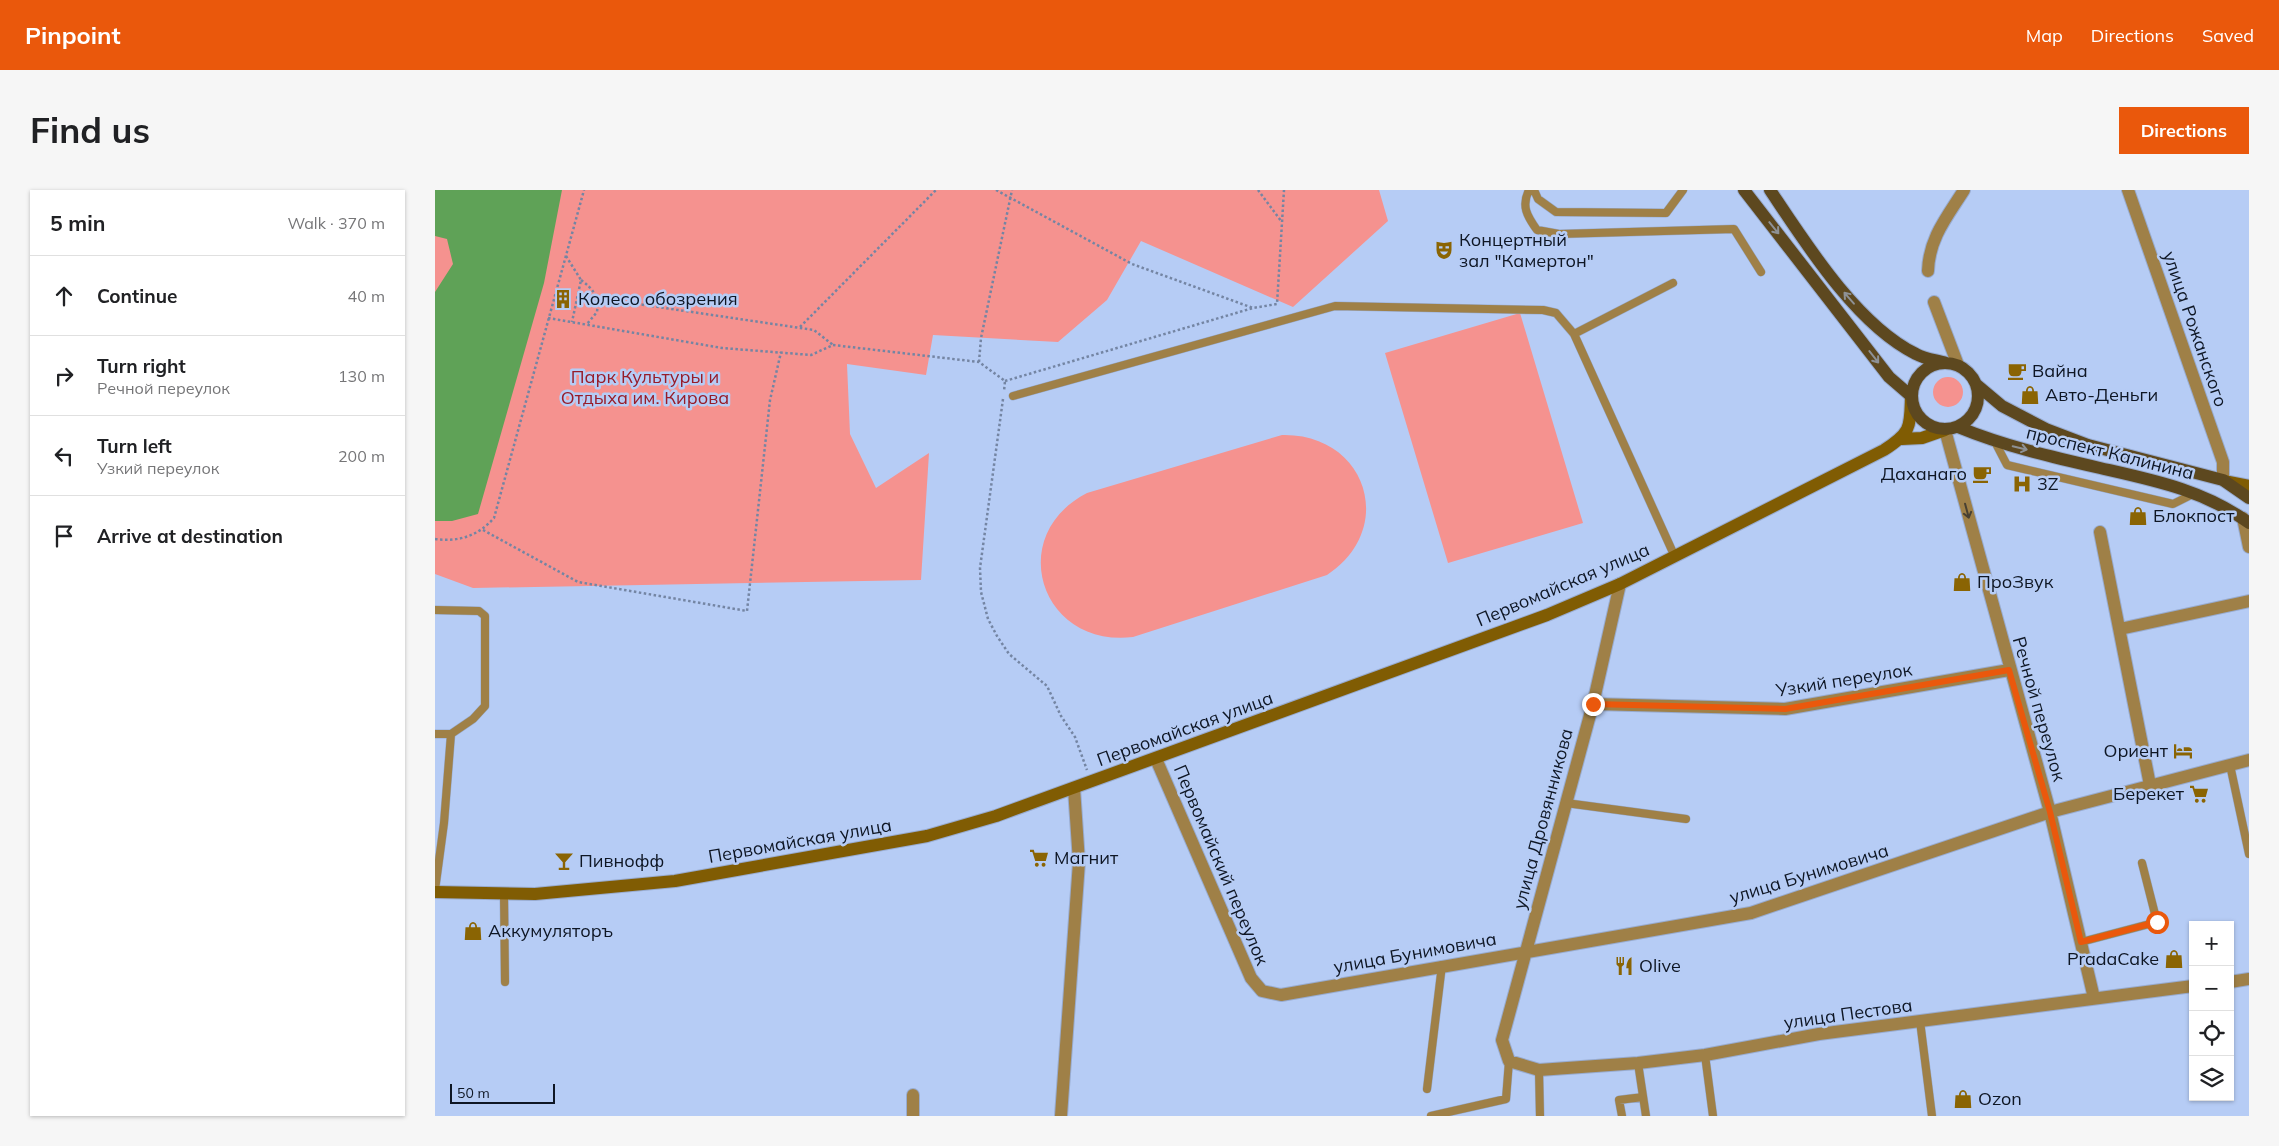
<!DOCTYPE html>
<meta charset="utf-8">
<style>
:root{--surface:#fff;--page:#f6f6f6;--text:#202124;--muted:#757577;--line:#e0e0e0;--accent:#ea580c}
body{margin:0;font-family:Mulish,sans-serif;background:var(--page);color:var(--text)}
.controls{position:absolute;right:15px;bottom:15px;display:grid;overflow:hidden;border-radius:0px;box-shadow:0 1px 4px #0004}
.controls button{width:45px;height:45px;display:grid;place-items:center;padding:0;border:0;border-bottom:1px solid var(--line);background:var(--surface);color:var(--text);font:25px sans-serif}
.scale{position:absolute;left:15px;bottom:12px;width:105px;box-sizing:border-box;padding-left:5px;border:2px solid #0e1624;border-top:0;font-size:14px;line-height:18px;white-space:nowrap;color:#0e1624;-webkit-text-stroke:4px #b6ccf5;paint-order:stroke}
.stop{position:absolute;width:15px;height:15px;margin:-11px;border:4px solid #ea580c;border-radius:50%;background:#fff}
.stop.end{background:#ea580c;border-color:#fff;box-shadow:0 1px 5px #0008}
.list{margin:0;padding:0;list-style:none}
h2{display:flex;justify-content:space-between;align-items:center;height:65px;margin:0;padding:0 20px;font-size:21px}
h2 small{font-size:16px;font-weight:400;color:var(--muted)}
.list li{display:grid;grid-template-columns:32px 1fr auto;gap:15px;align-items:center;box-sizing:border-box;height:80px;padding:0 20px;border-top:1px solid var(--line)}
.list b{display:block;font-size:19px;white-space:nowrap}
.list p{margin:0;font-size:16px;white-space:nowrap;color:var(--muted)}
.list em{font-size:16px;font-style:normal;color:var(--muted)}
.icon{flex:none;width:28px;height:28px;fill:none;stroke:currentColor;stroke-width:2;stroke-linecap:round;stroke-linejoin:round}
.map{position:relative;flex:none;width:1814px;height:926px;overflow:hidden;border-radius:0px}
header{display:flex;align-items:center;gap:30px;box-sizing:border-box;height:70px;padding:0 25px;background:var(--accent);color:#fff}
header strong{font-size:24px}
nav{display:flex;gap:28px;margin-inline-start:auto;font-size:18px}
.intro{display:flex;align-items:center;justify-content:space-between;box-sizing:border-box;height:120px;padding:0 30px}
h1{margin:0;font-size:35px}
.button{padding:12px 22px;border-radius:0px;background:var(--accent);color:#fff;font-size:18px;font-weight:700}
main{display:flex;gap:30px;padding:0 30px}
aside{flex:1;background:var(--surface);border-radius:0px;box-shadow:0 1px 4px #0004}
.map>svg:first-child{display:block}
.green{fill:#f5928f}
.water{fill:#5fa257}
.lines{fill:none;stroke-linecap:round;stroke-linejoin:round}
.lane-casing{stroke:#98abcf;stroke-width:9}
.street-casing{stroke:#98abcf;stroke-width:14}
.secondary-casing{stroke:#98abcf;stroke-width:14}
.primary-casing{stroke:#98abcf;stroke-width:14}
.path{stroke:#7485a3;stroke-width:2.5;stroke-dasharray:2.5 2.5;stroke-linecap:butt}
.lane{stroke:#9f8047;stroke-width:8}
.street{stroke:#9f8047;stroke-width:12}
.secondary{stroke:#805c03;stroke-width:12}
.primary{stroke:#5d481f;stroke-width:12}
.oneway{stroke:#8e9195}
.oneway2{stroke:#484032}
.route{stroke:#ea580c;stroke-width:6}
.labels{text-anchor:middle;stroke-width:5;stroke-linejoin:round;paint-order:stroke}
.poi-label{font-size:18px;fill:#0e1624;stroke:#b6ccf5;text-anchor:start}
.street-label{font-size:18px;fill:#0e1624;stroke:#b6ccf5}
.park-label{font-size:18px;fill:#971c29;stroke:#b6ccf5}
</style>
<header>
<strong>Pinpoint</strong>
<nav><a>Map</a><a>Directions</a><a>Saved</a></nav>
</header>
<div class="intro"><h1>Find us</h1><a class="button">Directions</a></div>
<main>
<aside>
<h2>5 min<small>Walk · 370 m</small></h2>
<ul class="list">
<li><svg class="icon" aria-label="ahead" viewBox="0 0 24 24"><path d="M12 20V5M6 11l6-6 6 6"/></svg><div><b>Continue</b></div><em>40 m</em></li>
<li><svg class="icon" aria-label="right" viewBox="0 0 24 24"><path d="M7 20v-9h11M14 6l5 5-5 5"/></svg><div><b>Turn right</b><p>Речной переулок</p></div><em>130 m</em></li>
<li><svg class="icon" aria-label="left" viewBox="0 0 24 24"><path d="M17 20v-9H6M10 6l-5 5 5 5"/></svg><div><b>Turn left</b><p>Узкий переулок</p></div><em>200 m</em></li>
<li><svg class="icon" aria-label="arrive" viewBox="0 0 24 24"><path d="M6 21V4h12l-3 4 3 4H6"/></svg><div><b>Arrive at destination</b></div></li>
</ul>
</aside>
<div class="map">
<svg width="1814" height="926" viewBox="0 0 1814 926">
<rect width="100%" height="100%" fill="#b6ccf5"/>
<path class="green" d="M0 0H944L953 31 858 117 706 51 672 110 623 152 498 145 491 185 412 174 415 244 441 298 494 263 486 390 38 398 0 384Z
M1085 123 1148 333 1013 373 950 163Z
M1498 202a15 15 0 1 1 30 0a15 15 0 1 1-30 0Z
M847 245C931 243 963 338 892 385L698 447C606 458 569 346 652 303Z"/>
<path class="water" d="M0 0H127L109 93 43 324 17 331H0V102L18 74 12 49 0 46Z"/>
<g class="lines">
<g class="lane-casing">
<path id="lane" d="M1094 0C1086 16 1092 26 1102 40L1124 44 1299 39 1326 82
M1099 0 1103 9 1121 22 1231 23 1248 0
M1139 144 1238 93
M578 206 900 116 1108 120 1121 123 1139 144 1240 367
M1560 252 1572 275 1738 314 1760 303
M0 420 44 421 50 426V516L38 529 16 544
M0 544H16L9 633 0 700
M1795 575 1814 664
M1131 613 1251 629
M69 704 70 792
M1646 752 1722 732 1707 673
M1485 831 1497 926
M1270 865 1278 926
M1203 873 1211 926
M1104 880 1105 926
M992 899 1007 775
M996 926 1071 909 1074 871
M1187 926 1184 910 1208 907"/>
</g>
<g class="street-casing">
<path id="street" d="M1693 0 1788 272V290
M1493 81C1494 48 1512 27 1529 0
M1499 112 1523 175
M1510 240 1615 622 1659 808
M1808 328 1814 357
M1665 342 1715 595
M1185 394 1158 514 1067 850 1074 871 1104 880 1203 873 1270 865 1384 844 1758 796
M1685 439 1814 411
M1158 514 1350 519 1574 480
M721 569 816 788 827 801 846 805 1316 723 1615 622 1814 570
M1795 792 1814 789
M478 905V926
M626 926 644 672 639 598"/>
</g>
<g class="secondary-casing">
<path id="secondary" d="M1467 249 1487 248 1510 240
M1790 291 1814 296
M0 702 100 704 240 691 492 646 561 626 1112 425 1185 394 1449 260C1477 242 1475 237 1476 206"/>
</g>
<g class="primary-casing">
<path id="primary" d="M1309 0 1454 187 1476 206
M1335 0C1371 54 1422 135 1481 164 1490 169 1501 170 1511 173
M1477 206a33 33 0 1 1 66 0a33 33 0 1 1-66 0Z
M1542 195 1567 216 1611 239 1653 255 1788 290 1814 308
M1523 237C1569 256 1617 267 1665 278 1718 290 1769 300 1814 333"/>
</g>
<path class="path" d="M561 0 697 74 818 118
M823 0 846 31
M131 66 146 90 137 132
M146 90C158 99 164 106 162 122L152 134
M162 108 379 140 398 155
M113 128 287 158 376 165 398 155 544 172 570 191 569 201
M365 137 501 0
M544 172 546 148 577 0
M570 191 818 118 842 114 849 0
M568 209 545 378 546 402 553 429 562 446 574 464 612 496 626 526 640 547 652 580
M48 340 143 392 312 421 335 210 346 162
M0 349C24 352 43 346 59 328L149 0"/>
<use href="#lane" class="lane"/>
<use href="#street" class="street"/>
<use href="#secondary" class="secondary"/>
<use href="#primary" class="primary"/>
</g>
<defs><path id="oneway-shaft" d="M-6 0H5M1.5-3L5.5 0L1.5 3" fill="none" stroke-width="1.6" stroke-linecap="round" stroke-linejoin="round" transform="scale(1.25)"/></defs>
<g class="oneway">
<use href="#oneway-shaft" transform="translate(1339 38) rotate(51)"/>
<use href="#oneway-shaft" transform="translate(1414 108) rotate(-131)"/>
<use href="#oneway-shaft" transform="translate(1439 167) rotate(52)"/>
<use href="#oneway-shaft" transform="translate(1585 258) rotate(13)"/>
</g>
<use class="oneway2" href="#oneway-shaft" transform="translate(1532 321) rotate(75)"/>
<g class="lines">
<path class="route" d="M1158 514 1350 519 1574 480 1615 622 1646 752 1722 732"/>
</g>
<defs>
<g id="theatre-bare" transform="scale(1.5)"><path d="M-5-5.5Q0-4 5-5.5V0Q5 5 0 6Q-5 5-5 0ZM-3.3-2.5H-1v1.5H-3.3ZM1-2.5H3.3v1.5H1ZM-2.8 1Q0 5.5 2.8 1Z" fill="#8a6403" stroke="#b6ccf5" stroke-width="2.5" paint-order="stroke"/></g>
<g id="building-bare" transform="scale(1.5)"><path d="M-4-6H4V6H1V3H-1V6H-4ZM-2.5-4.3h1.7v1.8h-1.7ZM.8-4.3h1.7v1.8H.8ZM-2.5-1h1.7V.8h-1.7ZM.8-1h1.7V.8H.8Z" fill="#8a6403" stroke="#b6ccf5" stroke-width="2.5" paint-order="stroke"/></g>
<g id="cafe-bare" transform="scale(1.5)"><path d="M-5.5-4.5H6V0H3Q3 3.5 0 3.5H-2.5Q-5.5 3.5-5.5 0ZM3-3.2v2h1.7v-2ZM-6 4.5H4V6H-6Z" fill="#8a6403" stroke="#b6ccf5" stroke-width="2.5" paint-order="stroke"/></g>
<g id="shop-bare" transform="scale(1.5)"><path d="M-5-2.5h2.3a2.7 3.5 0 0 1 5.4 0H5L5.5 6h-11ZM-1.5-2.5h3a1.5 2.3 0 0 0-3 0Z" fill="#8a6403" stroke="#b6ccf5" stroke-width="2.5" paint-order="stroke"/></g>
<g id="hospital-bare" transform="scale(1.5)"><path d="M-5-5h3v3.5h4V-5h3V5h-3V1.5h-4V5h-3Z" fill="#8a6403" stroke="#b6ccf5" stroke-width="2.5" paint-order="stroke"/></g>
<g id="hotel-bare" transform="scale(1.5)"><path d="M-6-4.5h1.5V1H6V5H4.5V3h-9V5H-6ZM-4 0a1.8 1.8 0 1 1 3.6 0ZM.5 0V-2.5h3Q6-2.5 6 0Z" fill="#8a6403" stroke="#b6ccf5" stroke-width="2.5" paint-order="stroke"/></g>
<g id="supermarket-bare" transform="scale(1.5)"><path d="M-6-5.5h2.5l.6 2H6L4.5 2H-2.5L-4.4-4H-6ZM-1.5 3.2a1.3 1.3 0 1 0 .1 0ZM3 3.2a1.3 1.3 0 1 0 .1 0Z" fill="#8a6403" stroke="#b6ccf5" stroke-width="2.5" paint-order="stroke"/></g>
<g id="bar-bare" transform="scale(1.5)"><path d="M-6-5H6L.8 .8V4.5H3.5V6h-7V4.5H-.8V.8Z" fill="#8a6403" stroke="#b6ccf5" stroke-width="2.5" paint-order="stroke"/></g>
<g id="restaurant-bare" transform="scale(1.5)"><path d="M-5-6h1v4h1v-4h1v4h1v-4h1v5L-1.5 .5V6h-2V.5L-5-1ZM5-6V6H3V1.5H1.5Q1.5-4 5-6Z" fill="#8a6403" stroke="#b6ccf5" stroke-width="2.5" paint-order="stroke"/></g>
</defs>
<g fill-rule="evenodd">
<use href="#theatre-bare" x="1009" y="60"/>
<use href="#building-bare" x="128" y="109"/>
<use href="#cafe-bare" x="1582" y="181"/>
<use href="#shop-bare" x="1595" y="205"/>
<use href="#cafe-bare" x="1547" y="284"/>
<use href="#hospital-bare" x="1587" y="294"/>
<use href="#shop-bare" x="1703" y="326"/>
<use href="#shop-bare" x="1527" y="392"/>
<use href="#hotel-bare" x="1748" y="561"/>
<use href="#supermarket-bare" x="1764" y="604"/>
<use href="#supermarket-bare" x="604" y="668"/>
<use href="#bar-bare" x="129" y="671"/>
<use href="#shop-bare" x="38" y="741"/>
<use href="#shop-bare" x="1739" y="769"/>
<use href="#restaurant-bare" x="1189" y="776"/>
<use href="#shop-bare" x="1528" y="909"/>
</g>
<g class="labels">
<g class="poi-label">
<text x="1024" y="56">Концертный<tspan x="1024" dy="21">зал "Камертон"</tspan></text>
<text x="143" y="115">Колесо обозрения</text>
<text x="1597" y="187">Вайна</text>
<text x="1610" y="211">Авто-Деньги</text>
<text x="1532" y="290" text-anchor="end">Даханаго</text>
<text x="1602" y="300">3Z</text>
<text x="1718" y="332">Блокпост</text>
<text x="1542" y="398">ПроЗвук</text>
<text x="1733" y="567" text-anchor="end">Ориент</text>
<text x="1749" y="610" text-anchor="end">Берекет</text>
<text x="619" y="674">Магнит</text>
<text x="144" y="677">Пивнофф</text>
<text x="53" y="747">Аккумуляторъ</text>
<text x="1724" y="775" text-anchor="end">PradaCake</text>
<text x="1204" y="782">Olive</text>
<text x="1543" y="915">Ozon</text>
</g>
<g class="street-label">
<text transform="translate(1760 139) rotate(71)" y="6">улица Рожанского</text>
<text transform="translate(1675 263) rotate(14)" y="6">проспект Калинина</text>
<text transform="translate(1128 395) rotate(-23)" y="6">Первомайская улица</text>
<text transform="translate(1409 490) rotate(-9)" y="6">Узкий переулок</text>
<text transform="translate(1604 519) rotate(74)" y="6">Речной переулок</text>
<text transform="translate(750 539) rotate(-20)" y="6">Первомайская улица</text>
<text transform="translate(1108 629) rotate(-75)" y="6">улица Дровянникова</text>
<text transform="translate(365 651) rotate(-10)" y="6">Первомайская улица</text>
<text transform="translate(786 675) rotate(67)" y="6">Первомайский переулок</text>
<text transform="translate(1374 684) rotate(-17)" y="6">улица Бунимовича</text>
<text transform="translate(980 763) rotate(-10)" y="6">улица Бунимовича</text>
<text transform="translate(1413 824) rotate(-8)" y="6">улица Пестова</text>
</g>
<g class="park-label">
<text x="210" y="193">Парк Культуры и<tspan x="210" dy="21">Отдыха им. Кирова</tspan></text>
</g>
</g>
</svg>
<div class="controls">
<button>+</button>
<button>−</button>
<button><svg class="icon" aria-label="locate" viewBox="0 0 24 24"><circle cx="12" cy="12" r="6"/><path d="M12 2v4M12 18v4M2 12h4M18 12h4"/></svg></button>
<button><svg class="icon" aria-label="layers" viewBox="0 0 24 24"><path d="M12 4l9 5-9 5-9-5zM3 14l9 5 9-5"/></svg></button>
</div>
<div class="scale">50 m</div>
<div class="stop" style="left:1722px;top:732px"></div>
<div class="stop end" style="left:1158px;top:514px"></div>
</div>
</main>
